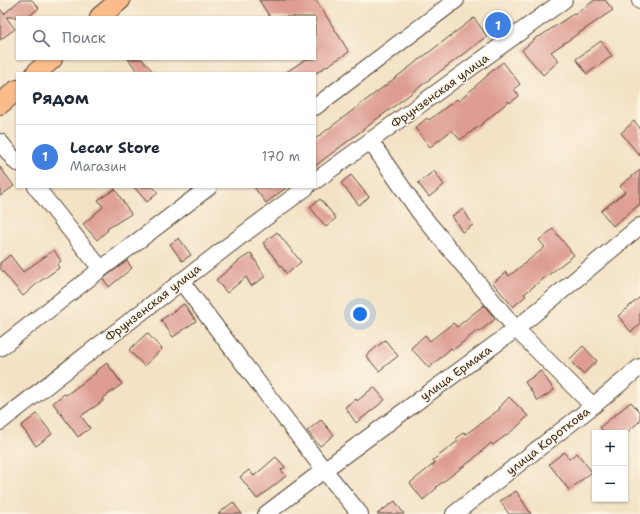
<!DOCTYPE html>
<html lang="ru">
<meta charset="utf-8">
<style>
:root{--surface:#fff;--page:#f2f2f3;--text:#1f2937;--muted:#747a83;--line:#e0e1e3;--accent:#1a73e8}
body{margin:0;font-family:"Shantell Sans",sans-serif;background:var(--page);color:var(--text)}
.controls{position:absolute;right:12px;bottom:12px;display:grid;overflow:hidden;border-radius:0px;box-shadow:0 1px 3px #0004}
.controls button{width:36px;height:36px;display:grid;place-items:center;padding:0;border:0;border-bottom:1px solid var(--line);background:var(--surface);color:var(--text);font:20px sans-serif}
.you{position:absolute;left:360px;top:314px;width:14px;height:14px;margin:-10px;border:3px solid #fff;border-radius:50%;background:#1a73e8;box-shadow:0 0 0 6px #1a73e833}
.badge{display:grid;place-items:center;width:26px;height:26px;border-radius:50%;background:var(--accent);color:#fff;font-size:13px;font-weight:700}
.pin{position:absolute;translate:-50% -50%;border:2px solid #fff;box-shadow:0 1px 4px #0006}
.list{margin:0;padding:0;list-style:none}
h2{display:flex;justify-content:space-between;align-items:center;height:52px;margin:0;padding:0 16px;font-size:17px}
h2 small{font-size:13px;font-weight:400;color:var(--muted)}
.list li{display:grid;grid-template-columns:26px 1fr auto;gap:12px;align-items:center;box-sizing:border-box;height:64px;padding:0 16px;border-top:1px solid var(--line)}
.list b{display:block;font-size:15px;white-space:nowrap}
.list p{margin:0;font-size:13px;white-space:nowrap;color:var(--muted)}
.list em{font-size:13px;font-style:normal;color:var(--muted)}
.icon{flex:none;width:22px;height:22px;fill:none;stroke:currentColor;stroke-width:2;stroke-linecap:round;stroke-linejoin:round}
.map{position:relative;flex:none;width:640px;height:514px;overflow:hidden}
.search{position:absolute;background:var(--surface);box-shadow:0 1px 3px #0004;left:16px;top:16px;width:300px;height:44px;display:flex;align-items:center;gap:10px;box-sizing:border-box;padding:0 14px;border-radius:0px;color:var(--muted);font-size:15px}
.panel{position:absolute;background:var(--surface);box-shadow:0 1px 3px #0004;left:16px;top:72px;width:300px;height:116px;border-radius:0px}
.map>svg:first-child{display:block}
.building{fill:#de9d93}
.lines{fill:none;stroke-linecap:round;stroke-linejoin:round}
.minor-casing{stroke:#574637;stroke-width:18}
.major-casing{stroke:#574637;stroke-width:22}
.minor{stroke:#fff;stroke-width:16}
.major{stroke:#f9bc8a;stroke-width:20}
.labels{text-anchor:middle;stroke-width:3;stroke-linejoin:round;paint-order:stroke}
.street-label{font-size:12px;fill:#3b2a1e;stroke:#fcf5e5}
</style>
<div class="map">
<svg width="640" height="514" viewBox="0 0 640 514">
<rect width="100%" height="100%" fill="#fcf5e5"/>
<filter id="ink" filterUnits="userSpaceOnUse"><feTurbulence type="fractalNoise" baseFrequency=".025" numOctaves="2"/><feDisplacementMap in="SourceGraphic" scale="8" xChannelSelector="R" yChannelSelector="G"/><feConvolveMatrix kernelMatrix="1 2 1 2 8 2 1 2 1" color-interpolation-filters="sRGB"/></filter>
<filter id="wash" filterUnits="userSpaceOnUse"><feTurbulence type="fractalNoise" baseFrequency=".012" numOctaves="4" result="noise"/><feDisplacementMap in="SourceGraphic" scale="16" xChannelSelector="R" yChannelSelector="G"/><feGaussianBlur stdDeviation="0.9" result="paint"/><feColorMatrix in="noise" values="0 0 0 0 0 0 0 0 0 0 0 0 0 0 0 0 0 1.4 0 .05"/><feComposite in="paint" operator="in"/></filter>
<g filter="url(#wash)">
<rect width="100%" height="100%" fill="#f3e2c5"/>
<g id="blocks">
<path class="building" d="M20 0H32L39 8 28 17H6L15 29 0 40V9L4 14Z
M259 0H316L349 52 316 73H285L306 59H315V17H270Z
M595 0H605L613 10 551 52 559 61 543 75 522 50 538 36 539 37 573 14 574 15Z
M474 18 487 36 315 166V139Z
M601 41 612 56 587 74 576 59Z
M128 59H142L154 73H139Z
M503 62 520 84 514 89 519 96 510 103 509 101 482 124 460 140 452 130 430 147 415 128 427 118 429 120 457 99 459 101 488 75V74Z
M634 121 640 128V156L621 133Z
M0 167 14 186 0 196Z
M640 170V204L613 226 601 211 625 192 620 186Z
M434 171 444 185 429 197 418 183Z
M351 175 369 197 359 205 341 183Z
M134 187H153L158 193 147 202Z
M254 187H287L266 203Z
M115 189 131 214 107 229 108 230 97 240 83 224 103 207 98 200Z
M320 199 336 218 326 227 310 207Z
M463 209 473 225 462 232 452 216Z
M553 229 574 255 524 294 526 296 513 307 493 283 506 272 509 276 545 247 539 240Z
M277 232 301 262 287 274 263 243Z
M179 238 191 255 182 261 170 244Z
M54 250 61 261 57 264 59 268 39 282 23 296 0 268V263L10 255 23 272Z
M251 253 265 277 251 286 246 277 227 293 216 280 240 260Z
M127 261 132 268 109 287 103 279Z
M640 297V325L631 332 618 316Z
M184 304 196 321 173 337 161 320Z
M484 305 495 319 479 332 478 330 453 350 451 348 429 368 411 348 425 335 430 341 453 323 457 327Z
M147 333 162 349 144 366 129 350Z
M385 340 398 356 379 371 366 356Z
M583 346 597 361 583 374 569 360Z
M107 363 122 384 102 399 103 401 81 416 90 428 78 437 53 403 64 394 66 395 96 373 95 372Z
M541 371 554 390 538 401 525 382Z
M374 387 385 400 356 423 345 407 356 399 357 401Z
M509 397 528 416 517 427 493 445 491 443 472 460 436 487 437 488 423 500 410 483 435 463 433 460 458 441 456 439 464 432 466 434 500 409 499 408Z
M631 402 640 413V421L626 433H605L600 427Z
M37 414 52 434 36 446 21 426Z
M321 420 334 435 320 446 307 431Z
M564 452 569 459 577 453 592 472 569 490 549 464Z
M276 457 285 467 281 470 286 476 257 499 240 477 249 470 254 476Z
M516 491 531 514H509L500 501Z
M395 501 404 514H377Z
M233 502 242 514H218Z"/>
</g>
</g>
<g filter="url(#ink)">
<use href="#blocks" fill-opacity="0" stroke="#574637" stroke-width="1"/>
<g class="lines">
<g class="minor-casing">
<path id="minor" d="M640 0V1
M315 107 456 0
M370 141 420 213 516 329 593 406
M0 142 17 163
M315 181 564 0
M36 187 101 269
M181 281 324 470 360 514
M0 348 101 269 209 187
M0 422C102 343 203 263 307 187
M266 514 324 470 516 329 640 226
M454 514 593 406 640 367"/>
</g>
<g class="major-casing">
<path id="major" d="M100 17 120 0
M36 73 52 59
M0 104 17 90"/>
</g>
<use href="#minor" class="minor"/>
<use href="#major" class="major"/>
</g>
</g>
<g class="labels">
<g class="street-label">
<text transform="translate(440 91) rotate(-36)" y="4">Фрунзенская улица</text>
<text transform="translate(153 303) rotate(-38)" y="4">Фрунзенская улица</text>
<text transform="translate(456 373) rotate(-36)" y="4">улица Ермака</text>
<text transform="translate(548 441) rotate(-38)" y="4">улица Короткова</text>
</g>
</g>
</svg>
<div class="controls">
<button>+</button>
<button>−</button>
</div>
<div class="you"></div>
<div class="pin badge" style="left:498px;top:25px;background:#3f7fe0">1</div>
<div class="search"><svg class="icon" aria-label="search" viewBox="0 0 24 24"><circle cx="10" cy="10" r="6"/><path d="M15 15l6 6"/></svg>Поиск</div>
<section class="panel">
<h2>Рядом<small></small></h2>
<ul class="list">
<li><span class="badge" style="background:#3f7fe0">1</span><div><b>Lecar Store</b><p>Магазин</p></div><em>170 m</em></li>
</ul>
</section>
</div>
